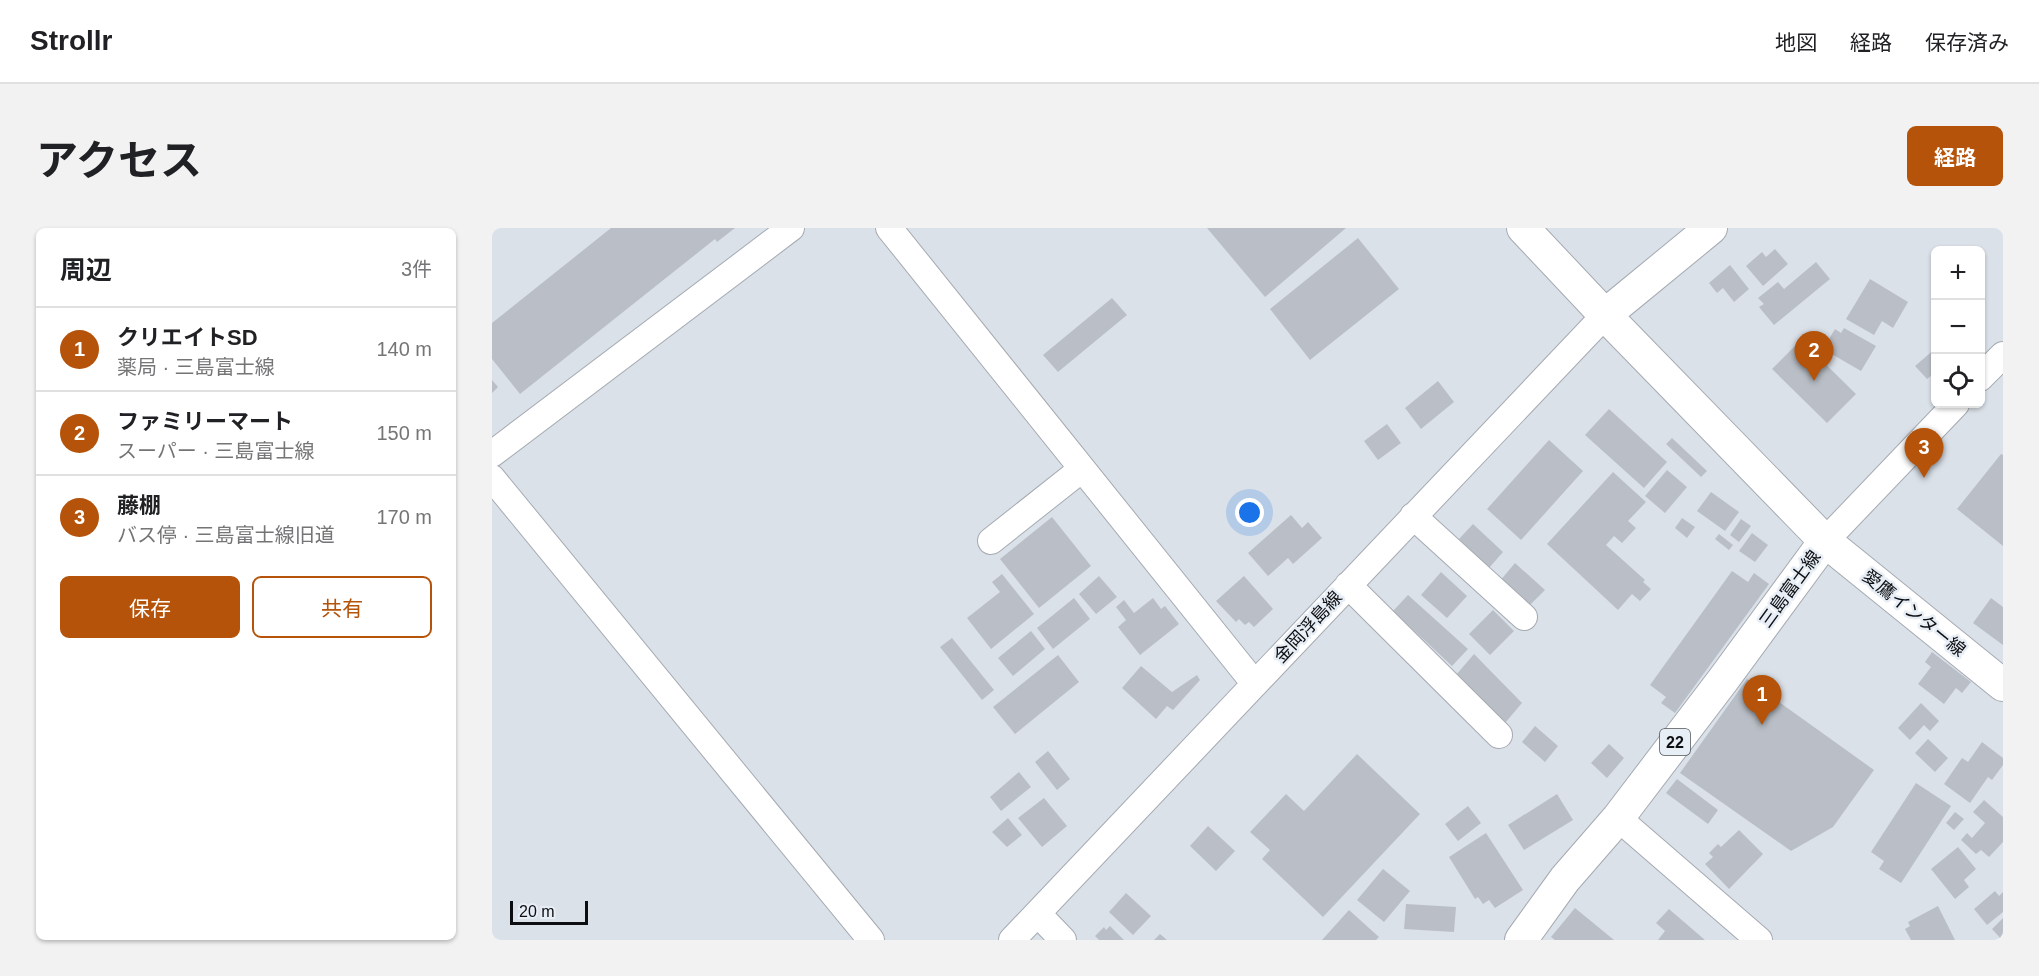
<!DOCTYPE html>
<html lang="ja">
<meta charset="utf-8">
<style>
:root{--surface:#fff;--page:#f2f2f2;--text:#202124;--muted:#757577;--line:#e0e0e0;--accent:#b45309}
body{margin:0;font-family:Helvetica,"Noto Sans JP",sans-serif;background:var(--page);color:var(--text)}
.controls{position:absolute;right:18px;top:18px;display:grid;overflow:hidden;border-radius:9px;box-shadow:0 2px 4px #0004}
.controls button{width:54px;height:54px;display:grid;place-items:center;padding:0;border:0;border-bottom:2px solid var(--line);background:var(--surface);color:var(--text);font:30px sans-serif}
.scale{position:absolute;left:18px;bottom:15px;width:78px;box-sizing:border-box;padding-left:6px;border:3px solid #0c0e11;border-top:0;font-size:16px;line-height:21px;white-space:nowrap;color:#0c0e11;-webkit-text-stroke:4px #e8eef6;paint-order:stroke}
.you{position:absolute;left:758px;top:285px;width:21px;height:21px;margin:-15px;border:4px solid #fff;border-radius:50%;background:#1a73e8;box-shadow:0 0 0 9px #1a73e833}
.badge{display:grid;place-items:center;width:39px;height:39px;border-radius:50%;background:var(--accent);color:#fff;font-size:20px;font-weight:700}
.pin{position:absolute;translate:-50% -50px;filter:drop-shadow(0 2px 3px #0008)}
.pin::after{content:'';position:absolute;top:32px;width:21px;height:18px;background:inherit;clip-path:polygon(0 0,100% 0,50% 100%)}
.list{margin:0;padding:0;list-style:none}
h2{display:flex;justify-content:space-between;align-items:center;height:78px;margin:0;padding:0 24px;font-size:26px}
h2 small{font-size:20px;font-weight:400;color:var(--muted)}
.list li{display:grid;grid-template-columns:39px 1fr auto;gap:18px;align-items:center;box-sizing:border-box;height:84px;padding:0 24px;border-top:2px solid var(--line)}
.list b{display:block;font-size:22px;white-space:nowrap}
.list p{margin:0;font-size:20px;white-space:nowrap;color:var(--muted)}
.list em{font-size:20px;font-style:normal;color:var(--muted)}
.actions{display:flex;gap:12px;padding:18px 24px}
.actions a{flex:1;padding:14px 0;border:2px solid var(--accent);border-radius:9px;text-align:center;font-size:21px;color:var(--accent)}
.actions .main{background:var(--accent);color:#fff}
.icon{flex:none;width:33px;height:33px;fill:none;stroke:currentColor;stroke-width:2;stroke-linecap:round;stroke-linejoin:round}
.map{position:relative;flex:none;width:1511px;height:712px;overflow:hidden;border-radius:9px}
header{display:flex;align-items:center;gap:36px;box-sizing:border-box;height:84px;padding:0 30px;background:var(--surface);border-bottom:2px solid var(--line)}
header strong{font-size:28px}
nav{display:flex;gap:33px;margin-inline-start:auto;font-size:21px}
.intro{display:flex;align-items:center;justify-content:space-between;box-sizing:border-box;height:144px;padding:0 36px}
h1{margin:0;font-size:42px}
.button{padding:15px 27px;border-radius:9px;background:var(--accent);color:#fff;font-size:21px;font-weight:700}
main{display:flex;gap:36px;padding:0 36px}
aside{flex:1;background:var(--surface);border-radius:9px;box-shadow:0 2px 4px #0004}
.map>svg:first-child{display:block}
.building{fill:#babfc7}
.lines{fill:none;stroke-linecap:round;stroke-linejoin:round}
.minor-casing{stroke:#a5aab2;stroke-width:28}
.major-casing{stroke:#a5aab2;stroke-width:34}
.minor{stroke:#fff;stroke-width:26}
.major{stroke:#fff;stroke-width:32}
.labels{text-anchor:middle;stroke-width:5;stroke-linejoin:round;paint-order:stroke}
.shield{fill:#e8eef6;stroke:#4e5156;stroke-width:1.5}
.shield-label{font-size:16px;font-weight:bold;fill:#0c0e11}
.street-label{font-size:18px;fill:#0c0e11;stroke:#e8eef6}
</style>
<header>
<strong>Strollr</strong>
<nav><a>地図</a><a>経路</a><a>保存済み</a></nav>
</header>
<div class="intro"><h1>アクセス</h1><a class="button">経路</a></div>
<main>
<aside>
<h2>周辺<small>3件</small></h2>
<ul class="list">
<li><span class="badge">1</span><div><b>クリエイトSD</b><p>薬局 · 三島富士線</p></div><em>140 m</em></li>
<li><span class="badge">2</span><div><b>ファミリーマート</b><p>スーパー · 三島富士線</p></div><em>150 m</em></li>
<li><span class="badge">3</span><div><b>藤棚</b><p>バス停 · 三島富士線旧道</p></div><em>170 m</em></li>
</ul>
<div class="actions"><a class="main">保存</a><a>共有</a></div>
</aside>
<div class="map">
<svg width="1511" height="712" viewBox="0 0 1511 712">
<rect width="100%" height="100%" fill="#dbe1e9"/>
<path class="building" d="M119 0H243L225 14 223 11 28 166 0 131V95Z
M715 0H854L773 69Z
M866 10 907 61 818 132 778 81Z
M1283 21 1296 36 1271 58 1254 38 1270 24 1274 29Z
M1324 34 1338 51 1282 97 1267 79 1272 76 1266 70 1286 54 1292 61Z
M1238 37 1257 61 1242 74 1231 60 1225 65 1217 55Z
M1378 51 1416 74 1401 100 1390 93 1382 107 1354 91Z
M620 70 635 87 566 144 551 127Z
M1352 100 1384 118 1369 143 1331 121 1343 101 1349 105Z
M1309 112 1364 166 1335 195 1280 141Z
M1444 120V144L1435 151 1423 138Z
M0 152 6 159 0 165Z
M946 153 962 174 929 201 913 180Z
M1117 181 1175 234 1152 260 1093 207Z
M895 196 909 215 886 232 872 213Z
M1180 210 1215 243 1209 249 1174 216Z
M1057 212 1091 243 1029 312 995 281Z
M1509 226 1511 227V318L1465 281Z
M1175 242 1195 259 1173 285 1153 268Z
M1121 244 1154 274 1136 293 1144 300 1130 315 1122 308 1114 317 1153 352 1151 354 1159 361 1148 373 1140 366 1126 382 1055 316Z
M1219 264 1247 284 1233 303 1205 283Z
M799 287 810 300 816 294 830 310 801 336 796 330 776 348 756 325Z
M560 289 599 338 547 380 508 331Z
M1190 290 1203 299 1195 310 1183 300Z
M1249 291 1259 298 1247 314 1238 307Z
M981 296 1011 324 997 340 967 311Z
M1260 305 1276 317 1263 334 1247 323Z
M1227 306 1241 317 1237 322 1223 311Z
M1023 335 1053 362 1035 380 1007 354Z
M1240 343 1256 354 1262 345 1277 356 1183 485 1169 475 1174 469 1158 457Z
M949 344 975 368 955 390 929 367Z
M510 346 542 386 499 421 475 390 508 364 500 354Z
M607 348 625 369 604 386 587 366Z
M752 348 781 381 762 399 757 394 753 397 747 391 744 394 724 373Z
M916 367 976 421 960 438 901 383Z
M582 370 598 391 561 421 545 400Z
M661 370 669 381 673 378 687 396 648 427 626 399 634 392 624 379 632 372 642 385Z
M1499 370 1511 379V417L1481 395Z
M1001 382 1022 403 998 427 977 406Z
M539 403 553 421 521 448 506 430Z
M460 410 502 462 490 472 448 419Z
M1440 424 1479 454 1470 465 1464 460 1452 476 1426 456 1439 439 1433 434Z
M982 426 1030 475 1013 495 964 447Z
M566 427 587 454 523 506 501 479Z
M649 438 680 464 705 447 708 452 681 482 675 478 664 491 630 460Z
M1255 451 1382 542 1341 599 1299 623 1188 545Z
M1429 475 1447 493 1438 503 1432 497 1418 512 1406 500Z
M1043 498 1066 518 1053 534 1030 514Z
M1436 511 1456 530 1443 544 1423 525Z
M1490 514 1511 530V537L1500 552 1496 549 1478 575 1452 556 1470 530 1476 534Z
M1117 516 1132 530 1115 550 1099 535Z
M556 523 578 551 565 562 543 534Z
M865 526 928 586 831 689 770 631 778 622 758 604 794 566 812 583Z
M527 544 539 559 509 583 498 569Z
M1185 551 1226 582 1216 596 1174 565Z
M1424 555 1459 578 1409 655 1387 641 1392 633 1379 624Z
M1065 566 1081 592 1032 622 1016 597Z
M552 570 575 598 550 619 526 590Z
M1492 572 1511 589V614L1497 629 1489 622 1484 626 1469 612 1475 605 1480 610 1493 595 1481 584Z
M976 578 989 595 966 613 953 596Z
M1463 584 1472 591 1462 602 1454 595Z
M516 590 530 607 515 619 500 604Z
M716 598 743 623 724 643 698 618Z
M1247 602 1271 626 1237 661 1213 636 1221 629 1217 625 1226 616 1229 619Z
M994 605 1031 662 1003 680 997 672 991 676 986 669 983 671 957 629Z
M1466 619 1484 641 1472 652 1477 659 1463 671 1439 641Z
M891 641 918 663 892 694 865 672Z
M1503 663 1507 668 1511 664V684L1495 697 1482 681Z
M634 665 659 688 641 707 617 684Z
M914 676 964 679 962 704 912 701Z
M1446 678 1463 712H1419L1413 701 1418 698 1416 694Z
M1083 680 1122 712H1063L1059 709Z
M1177 681 1213 712H1166L1173 703 1164 695Z
M857 682 887 709 884 712H830Z
M1511 690V712H1510L1500 701Z
M618 698 632 712H607L603 708 612 699 614 702Z
M668 706 675 712H662Z"/>
<g class="lines">
<g class="minor-casing">
<path id="minor" d="M397 0 763 456
M1488 150 1511 127
M0 226 299 0
M0 250 379 712
M921 288 1032 389
M499 313 590 241
M1333 313 1464 176
M856 357 1007 507
M1126 590 1267 712
M546 686 571 712
M520 712 1113 87"/>
</g>
<g class="major-casing">
<path id="major" d="M1031 0 1113 87 1333 313 1511 457
M1113 87 1219 0
M1029 712 1073 651 1126 590 1231 452 1333 313"/>
</g>
<use href="#minor" class="minor"/>
<use href="#major" class="major"/>
</g>
<g class="labels">
<rect class="shield" x="1168" y="501" width="30" height="26" rx="4.5"/>
<g class="shield-label">
<text x="1183" y="520">22</text>
</g>
<g class="street-label">
<text transform="translate(1298 361) rotate(-54)" y="6">三島富士線</text>
<text transform="translate(1422 385) rotate(39)" y="6">愛鷹インター線</text>
<text transform="translate(816 399) rotate(-47)" y="6">金岡浮島線</text>
</g>
</g>
</svg>
<div class="controls">
<button>+</button>
<button>−</button>
<button><svg class="icon" aria-label="locate" viewBox="0 0 24 24"><circle cx="12" cy="12" r="6"/><path d="M12 2v4M12 18v4M2 12h4M18 12h4"/></svg></button>
</div>
<div class="scale">20 m</div>
<div class="you"></div>
<div class="pin badge" style="left:1270px;top:497px">1</div>
<div class="pin badge" style="left:1322px;top:153px">2</div>
<div class="pin badge" style="left:1432px;top:250px">3</div>
</div>
</main>
